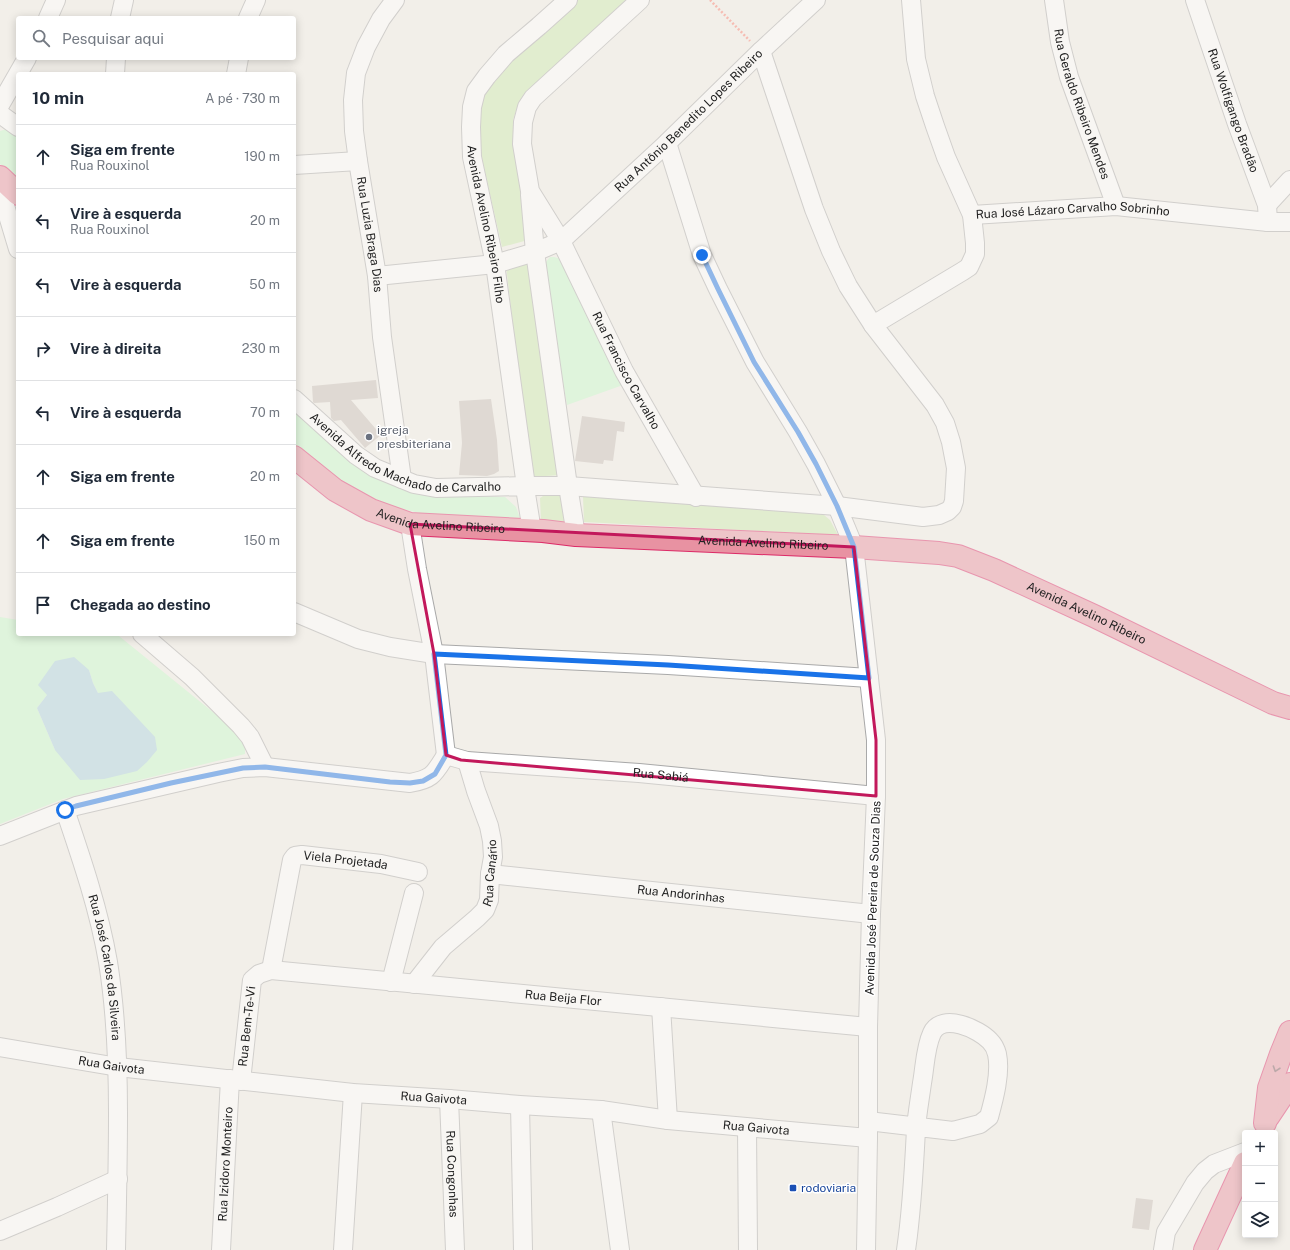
<!DOCTYPE html>
<html lang="pt">
<meta charset="utf-8">
<style>
:root{--surface:#fff;--page:#f6f6f7;--text:#1f2937;--muted:#747a83;--line:#e0e1e3}
body{margin:0;font-family:"Public Sans",sans-serif;background:var(--page);color:var(--text)}
.controls{position:absolute;right:12px;bottom:12px;display:grid;overflow:hidden;border-radius:4px;box-shadow:0 2px 10px #0003}
.controls button{width:36px;height:36px;display:grid;place-items:center;padding:0;border:0;border-bottom:1px solid var(--line);background:var(--surface);color:var(--text);font:20px sans-serif}
.stop{position:absolute;width:12px;height:12px;margin:-9px;border:3px solid #1a73e8;border-radius:50%;background:#fff}
.stop.end{background:#1a73e8;border-color:#fff;box-shadow:0 1px 4px #0008}
.list{margin:0;padding:0;list-style:none}
h2{display:flex;justify-content:space-between;align-items:center;height:52px;margin:0;padding:0 16px;font-size:17px}
h2 small{font-size:13px;font-weight:400;color:var(--muted)}
.list li{display:grid;grid-template-columns:26px 1fr auto;gap:12px;align-items:center;box-sizing:border-box;height:64px;padding:0 16px;border-top:1px solid var(--line)}
.list b{display:block;font-size:15px;white-space:nowrap}
.list p{margin:0;font-size:13px;white-space:nowrap;color:var(--muted)}
.list em{font-size:13px;font-style:normal;color:var(--muted)}
.icon{flex:none;width:22px;height:22px;fill:none;stroke:currentColor;stroke-width:2;stroke-linecap:round;stroke-linejoin:round}
.map{position:relative;flex:none;width:1290px;height:1250px;overflow:hidden}
.search{position:absolute;background:var(--surface);box-shadow:0 2px 10px #0003;left:16px;top:16px;width:280px;height:44px;display:flex;align-items:center;gap:10px;box-sizing:border-box;padding:0 14px;border-radius:4px;color:var(--muted);font-size:15px}
.panel{position:absolute;background:var(--surface);box-shadow:0 2px 10px #0003;left:16px;top:72px;width:280px;height:564px;border-radius:4px}
.map>svg:first-child{display:block}
.grass{fill:#cdebb0}
.park{fill:#c8facc;fill-rule:evenodd}
.water{fill:#aad3df}
.building{fill:#c7bfb8}
.lines{fill:none;stroke-linecap:round;stroke-linejoin:round}
.minor-casing{stroke:#a9a9a9;stroke-width:20}
.highway-casing{stroke:#dc2a67;stroke-width:24}
.path{stroke:#fa8072;stroke-width:2.5;stroke-dasharray:2 2;stroke-linecap:butt}
.minor{stroke:#fff;stroke-width:18}
.highway{stroke:#e892a2;stroke-width:22}
.oneway{stroke:#7b545c}
.route{stroke:#1a73e8;stroke-width:5}
.marked{fill:none;stroke:#c2185b;stroke-width:3;stroke-linejoin:round}
.worship-dot{fill:#6b7280;stroke:#fff;stroke-width:1.5}
.transit-dot{fill:#1a4fb4;stroke:#fff;stroke-width:1.5}
.labels{text-anchor:middle;stroke-width:3;stroke-linejoin:round;paint-order:stroke}
.street-label{font-size:12px;fill:#222;stroke:#fff}
.worship-label{font-size:12px;fill:#5b616d;stroke:#fff;text-anchor:start}
.transit-label{font-size:12px;fill:#164399;stroke:#fff;text-anchor:start}
</style>
<div class="map">
<svg width="1290" height="1250" viewBox="0 0 1290 1250">
<rect width="100%" height="100%" fill="#f2efe9"/>
<path class="grass" d="M575 0H627L525 94 519 102 513 120 528 240 502 247 477 137V127L483 95 505 64Z
M531 260 561 475 531 477 506 266Z
M546 494H557L561 496 567 523 541 522 540 498Z
M586 494 818 510 830 520 838 535 584 522 583 497Z"/>
<path class="park" d="M7 129 18 136V181L0 164V131Z
M550 257H554L561 259 623 385 567 405 543 270 545 263Z
M294 407 347 459 361 469 435 495 505 497 516 507 520 518 432 516 394 507 358 492 315 464 294 444Z
M0 617 18 620V634H104L119 636 245 738V754L63 799 0 824ZM89 670 93 683 98 693 55 750 37 708 47 695Z"/>
<path class="water" d="M74 657 89 670 93 683 98 693 112 691 155 737 157 750 147 762 137 771 104 779 80 780 55 750 37 708 47 695 38 685 55 661Z"/>
<path class="building" d="M376 380 378 398 351 400 381 435 365 448 341 420 334 421 331 418 330 402 314 403 313 402 312 386Z
M491 399 497 440 499 471 494 474 487 476 459 475 462 443 459 401Z
M582 416 625 422 624 432 617 431 613 461 604 460 603 464 575 461Z
M1136 1198 1153 1200 1149 1230 1132 1228Z"/>
<g class="lines">
<g class="minor-casing">
<g id="minor">
<path id="s1" d="M395 0 381 19 366 47 356 73 353 100 354 131 358 161 377 276 382 337 402 479"/>
<path id="s2" d="M568 0 539 26 506 54 487 76 476 91 472 107 471 127 472 157 495 264 526 486H568L837 506 816 464 798 432 755 362 718 289 702 255 667 143"/>
<path id="s3" d="M640 0 533 98 527 107 523 122 522 144 530 191 561 241 624 371 696 497"/>
<path id="s4" d="M1054 0 1060 42 1069 77 1116 206"/>
<path id="s5" d="M1195 0 1237 124 1267 205 1268 222"/>
<path d="M48 18 56 0"/>
<path d="M120 18 124 0"/>
<path d="M248 18 256 0"/>
<path d="M761 51 814 209 831 251 848 286 873 325 935 405 945 423 951 442 956 468 954 501 952 507 948 511 939 515 923 517 837 506 854 547 876 740V796L871 914 868 1027V1138L866 1250"/>
<path d="M115 74 116 58"/>
<path d="M236 74 239 58"/>
<path d="M0 105 27 58"/>
<path d="M0 114 18 127"/>
<path d="M294 165 358 161"/>
<path d="M0 189 18 249"/>
<path d="M530 195 535 252 568 486 576 535"/>
<path d="M1267 205 1290 180"/>
<path id="s6" d="M972 215 1116 206 1268 222H1290"/>
<path id="s7" d="M377 276 495 264 535 252 561 241 667 143 761 51 816 0"/>
<path d="M873 325 963 271 969 267 975 254V243L972 215 946 157 935 126 925 96 916 59 911 0"/>
<path id="s8" d="M294 399 356 455 375 468 414 484 436 488 526 486V494L532 531"/>
<path d="M410 524 417 569 434 654 446 755"/>
<path d="M294 612 358 639 390 647 434 654 668 665 869 678"/>
<path d="M142 634 192 677 241 726 250 737 265 767"/>
<path id="s9" d="M446 755 467 761 639 773 876 796"/>
<path id="s10" d="M65 810C82 860 99 910 108 962 116 1012 118 1063 118 1113 118 1159 117 1204 116 1250"/>
<path d="M0 836 76 806 218 773 243 768 265 767 410 783C433 779 434 774 446 755"/>
<path id="s11" d="M490 874 871 914"/>
<path id="s12" d="M271 970 292 860 295 856 302 855 381 864 418 872"/>
<path d="M391 982 414 893"/>
<path id="s13" d="M414 984 443 947 477 918 485 910 489 900 490 874 493 857 492 841 489 826 476 791 467 761"/>
<path d="M661 1007 668 1120"/>
<path id="s14" d="M0 1047 118 1067 353 1093 449 1099 520 1105 601 1110 668 1120 868 1138"/>
<path id="s15" d="M241 1081 252 980 259 974 271 970 868 1027"/>
<path id="s16" d="M449 1099 455 1250"/>
<path d="M520 1105 523 1250"/>
<path d="M601 1110 620 1250"/>
<path d="M868 1121 953 1131 980 1124 989 1117C994 1099 1001 1073 997 1054 996 1050 993 1044 990 1041 979 1029 942 1012 932 1033 925 1048 925 1067 922 1083 920 1098 917 1114 916 1129 914 1169 912 1210 906 1250"/>
<path d="M747 1128 748 1250"/>
<path d="M0 1231 57 1207 118 1179"/>
<path id="s17" d="M221 1250 230 1079"/>
<path d="M343 1250 353 1093"/>
<path d="M1163 1250 1166 1232 1195 1183 1205 1171 1214 1164 1245 1152"/>
</g>
</g>
<g class="highway-casing">
<g id="highway">
<path d="M0 177 18 194"/>
<path id="s18" d="M294 457 335 490 371 510 410 524 543 531 576 535 854 547 939 553 958 556 994 570 1094 616 1273 703 1290 708"/>
<path d="M1268 1117 1290 1084"/>
<path d="M1265 1123 1269 1088 1281 1054 1290 1032"/>
<path d="M1205 1250 1245 1163"/>
</g>
</g>
<path class="path" d="M710 0 750 41"/>
<use href="#minor" class="minor"/>
<use href="#highway" class="highway"/>
</g>
<defs><path id="oneway-chevron" d="M-2-3.5L2.5 0L-2 3.5" fill="none" stroke-width="1.6" stroke-linecap="round" stroke-linejoin="round"/></defs>
<use class="oneway" href="#oneway-chevron" transform="translate(1276 1069) rotate(109)"/>
<g class="lines">
<path class="route" d="M65 810 76 806 171 783 243 768 265 767 390 782 410 783 423 781 435 774 446 755 434 654 668 665 869 678 854 547 837 506 816 464 798 432 754 362 718 289 702 255"/>
</g>
<path d="M0 0H1290V1250H0ZM410 524 854 547 876 740V796L461 760 446 755 434 654Z" fill="#f2efe9" fill-opacity=".55" fill-rule="evenodd"/>
<path class="marked" d="M410 524 854 547 876 740V796L461 760 446 755 434 654Z"/>
<circle class="worship-dot" cx="369" cy="437" r="4"/>
<rect class="transit-dot" x="789" y="1184" width="8" height="8" rx="2"/>
<g class="labels">
<g class="street-label">
<text dy="4" stroke="none"><textPath href="#s4" startOffset="108">Rua Geraldo Ribeiro Mendes</textPath></text>
<text dy="4" stroke="none"><textPath href="#s5" startOffset="117">Rua Wolfigango Bradão</textPath></text>
<text dy="4" stroke="none"><textPath href="#s7" startOffset="364">Rua Antônio Benedito Lopes Ribeiro</textPath></text>
<text dy="4" stroke="none"><textPath href="#s6" startOffset="101">Rua José Lázaro Carvalho Sobrinho</textPath></text>
<text dy="4" stroke="none"><textPath href="#s2" startOffset="265">Avenida Avelino Ribeiro Filho</textPath></text>
<text dy="4" stroke="none"><textPath href="#s1" startOffset="246">Rua Luzia Braga Dias</textPath></text>
<text dy="4" stroke="none"><textPath href="#s3" startOffset="445">Rua Francisco Carvalho</textPath></text>
<text dy="4" stroke="none"><textPath href="#s8" startOffset="130">Avenida Alfredo Machado de Carvalho</textPath></text>
<text dy="4" stroke="none"><textPath href="#s18" startOffset="165">Avenida Avelino Ribeiro</textPath></text>
<text dy="4" stroke="none"><textPath href="#s18" startOffset="489">Avenida Avelino Ribeiro</textPath></text>
<text dy="4" stroke="none"><textPath href="#s18" startOffset="825">Avenida Avelino Ribeiro</textPath></text>
<text dy="4" stroke="none"><textPath href="#s9" startOffset="216">Rua Sabiá</textPath></text>
<text dy="4" stroke="none"><textPath href="#s12" startOffset="168">Viela Projetada</textPath></text>
<text dy="4" stroke="none"><textPath href="#s13" startOffset="141">Rua Canário</textPath></text>
<text dy="4" stroke="none"><textPath href="#s11" startOffset="192">Rua Andorinhas</textPath></text>
<text transform="translate(873 898) rotate(-88)" y="4">Avenida José Pereira de Souza Dias</text>
<text dy="4" stroke="none"><textPath href="#s10" startOffset="163">Rua José Carlos da Silveira</textPath></text>
<text dy="4" stroke="none"><textPath href="#s15" startOffset="417">Rua Beija Flor</textPath></text>
<text dy="4" stroke="none"><textPath href="#s15" startOffset="55">Rua Bem-Te-Vi</textPath></text>
<text dy="4" stroke="none"><textPath href="#s14" startOffset="113">Rua Gaivota</textPath></text>
<text dy="4" stroke="none"><textPath href="#s14" startOffset="437">Rua Gaivota</textPath></text>
<text dy="4" stroke="none"><textPath href="#s14" startOffset="761">Rua Gaivota</textPath></text>
<text dy="4" stroke="none"><textPath href="#s17" startOffset="86">Rua Izidoro Monteiro</textPath></text>
<text dy="4" stroke="none"><textPath href="#s16" startOffset="75">Rua Congonhas</textPath></text>
</g>
<g class="worship-label">
<text x="377" y="434">igreja<tspan x="377" dy="14">presbiteriana</tspan></text>
</g>
<g class="transit-label">
<text x="801" y="1192">rodoviaria</text>
</g>
</g>
</svg>
<div class="controls">
<button>+</button>
<button>−</button>
<button><svg class="icon" aria-label="layers" viewBox="0 0 24 24"><path d="M12 4l9 5-9 5-9-5zM3 14l9 5 9-5"/></svg></button>
</div>
<div class="stop" style="left:65px;top:810px"></div>
<div class="stop end" style="left:702px;top:255px"></div>
<div class="search"><svg class="icon" aria-label="search" viewBox="0 0 24 24"><circle cx="10" cy="10" r="6"/><path d="M15 15l6 6"/></svg>Pesquisar aqui</div>
<section class="panel">
<h2>10 min<small>A pé · 730 m</small></h2>
<ul class="list">
<li><svg class="icon" aria-label="ahead" viewBox="0 0 24 24"><path d="M12 20V5M6 11l6-6 6 6"/></svg><div><b>Siga em frente</b><p>Rua Rouxinol</p></div><em>190 m</em></li>
<li><svg class="icon" aria-label="left" viewBox="0 0 24 24"><path d="M17 20v-9H6M10 6l-5 5 5 5"/></svg><div><b>Vire à esquerda</b><p>Rua Rouxinol</p></div><em>20 m</em></li>
<li><svg class="icon" aria-label="left" viewBox="0 0 24 24"><path d="M17 20v-9H6M10 6l-5 5 5 5"/></svg><div><b>Vire à esquerda</b></div><em>50 m</em></li>
<li><svg class="icon" aria-label="right" viewBox="0 0 24 24"><path d="M7 20v-9h11M14 6l5 5-5 5"/></svg><div><b>Vire à direita</b></div><em>230 m</em></li>
<li><svg class="icon" aria-label="left" viewBox="0 0 24 24"><path d="M17 20v-9H6M10 6l-5 5 5 5"/></svg><div><b>Vire à esquerda</b></div><em>70 m</em></li>
<li><svg class="icon" aria-label="ahead" viewBox="0 0 24 24"><path d="M12 20V5M6 11l6-6 6 6"/></svg><div><b>Siga em frente</b></div><em>20 m</em></li>
<li><svg class="icon" aria-label="ahead" viewBox="0 0 24 24"><path d="M12 20V5M6 11l6-6 6 6"/></svg><div><b>Siga em frente</b></div><em>150 m</em></li>
<li><svg class="icon" aria-label="arrive" viewBox="0 0 24 24"><path d="M6 21V4h12l-3 4 3 4H6"/></svg><div><b>Chegada ao destino</b></div></li>
</ul>
</section>
</div>
